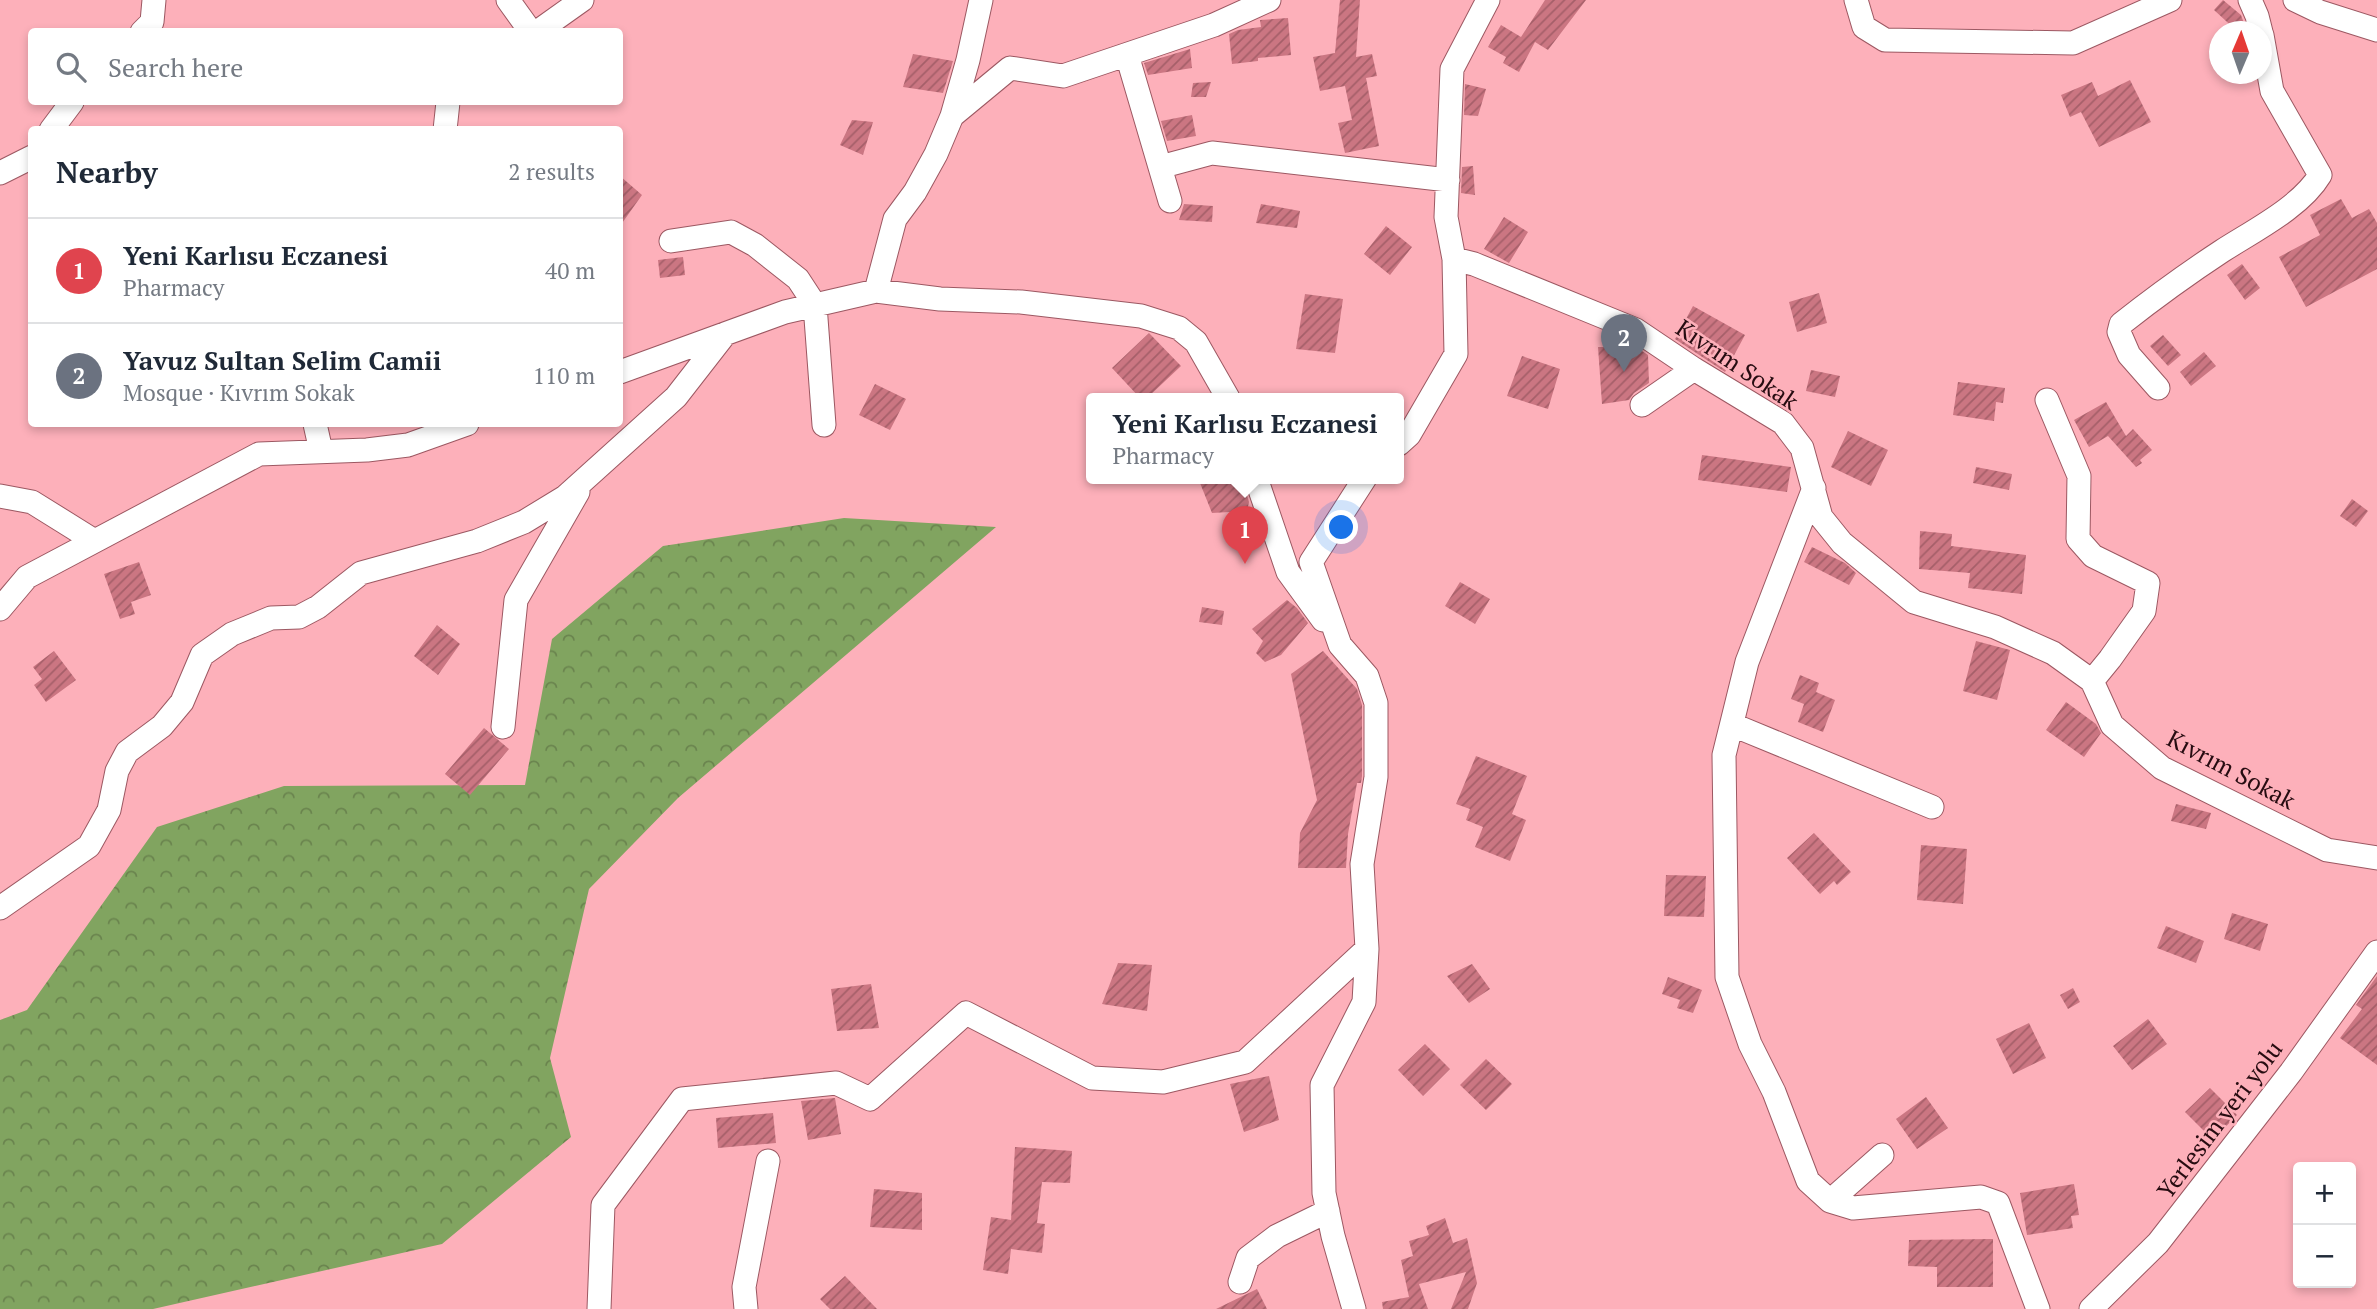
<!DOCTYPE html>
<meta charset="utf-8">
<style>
:root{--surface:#fff;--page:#f2f2f3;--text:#1f2937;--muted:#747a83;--line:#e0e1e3;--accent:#2c7672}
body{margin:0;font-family:"PT Serif",serif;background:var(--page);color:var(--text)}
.controls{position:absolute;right:21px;bottom:21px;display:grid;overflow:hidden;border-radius:7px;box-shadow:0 4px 10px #0003}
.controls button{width:63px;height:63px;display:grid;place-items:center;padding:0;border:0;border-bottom:2px solid var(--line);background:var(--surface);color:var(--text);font:35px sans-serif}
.compass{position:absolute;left:2209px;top:21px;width:63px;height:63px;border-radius:50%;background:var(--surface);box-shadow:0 4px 10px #0003;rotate:2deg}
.you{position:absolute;left:1342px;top:528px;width:24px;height:24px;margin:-18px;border:5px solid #fff;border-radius:50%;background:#1a73e8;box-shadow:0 0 0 10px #1a73e833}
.badge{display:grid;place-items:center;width:46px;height:46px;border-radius:50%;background:var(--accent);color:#fff;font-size:23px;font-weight:700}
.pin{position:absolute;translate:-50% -58px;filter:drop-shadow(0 2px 4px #0008)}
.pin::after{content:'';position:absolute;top:37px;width:24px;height:21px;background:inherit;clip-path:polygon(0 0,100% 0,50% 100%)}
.popup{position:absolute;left:1086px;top:393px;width:318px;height:91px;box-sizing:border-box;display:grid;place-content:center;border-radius:7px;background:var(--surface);filter:drop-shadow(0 2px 5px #0005);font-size:23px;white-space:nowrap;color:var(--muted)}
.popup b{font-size:26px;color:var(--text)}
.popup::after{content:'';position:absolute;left:50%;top:100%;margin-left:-14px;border:14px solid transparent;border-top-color:var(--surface)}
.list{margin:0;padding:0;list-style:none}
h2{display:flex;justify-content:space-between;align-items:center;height:91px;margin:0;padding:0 28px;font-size:30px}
h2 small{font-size:23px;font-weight:400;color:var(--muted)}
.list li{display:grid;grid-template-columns:46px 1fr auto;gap:21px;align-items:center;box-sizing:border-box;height:105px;padding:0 28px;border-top:2px solid var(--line)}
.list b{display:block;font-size:26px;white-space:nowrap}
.list p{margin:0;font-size:23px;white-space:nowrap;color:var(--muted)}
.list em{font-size:23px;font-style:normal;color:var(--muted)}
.icon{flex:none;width:38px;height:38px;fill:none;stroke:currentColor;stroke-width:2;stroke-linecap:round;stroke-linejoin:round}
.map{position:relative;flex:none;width:2377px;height:1309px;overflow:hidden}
.search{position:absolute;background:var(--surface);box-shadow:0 4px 10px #0003;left:28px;top:28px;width:595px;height:77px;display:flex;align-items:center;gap:18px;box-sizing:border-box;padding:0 24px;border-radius:7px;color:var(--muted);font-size:26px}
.panel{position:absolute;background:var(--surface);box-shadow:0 4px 10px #0003;left:28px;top:126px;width:595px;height:301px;border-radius:7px}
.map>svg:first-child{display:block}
.forest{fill:url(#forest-crowns)}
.building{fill:url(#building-hatch)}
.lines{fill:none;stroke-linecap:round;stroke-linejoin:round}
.minor-casing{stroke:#9c5862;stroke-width:25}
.minor{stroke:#fff;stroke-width:23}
.labels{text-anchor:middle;stroke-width:5;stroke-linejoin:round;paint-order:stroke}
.street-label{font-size:24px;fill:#270c11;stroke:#fdb0ba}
</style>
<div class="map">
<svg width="2377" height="1309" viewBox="0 0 2377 1309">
<defs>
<pattern id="forest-crowns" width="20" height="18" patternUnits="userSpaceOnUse" patternTransform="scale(1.75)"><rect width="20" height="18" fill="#81a460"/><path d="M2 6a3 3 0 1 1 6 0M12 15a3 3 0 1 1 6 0" fill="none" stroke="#6a844e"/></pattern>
<pattern id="building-hatch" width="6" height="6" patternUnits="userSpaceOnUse" patternTransform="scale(1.75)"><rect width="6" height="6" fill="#cb7682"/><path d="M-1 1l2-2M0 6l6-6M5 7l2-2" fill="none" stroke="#a55f69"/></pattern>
</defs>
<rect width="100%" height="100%" fill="#fdb0ba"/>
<path class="forest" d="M844 518 996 527 678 798 589 889 550 1058 571 1137 442 1244 153 1309H0V1020L27 1010 157 827 284 786 525 785 552 639 663 546Z"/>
<path class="building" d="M1340 0H1360L1356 57 1372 54 1377 76 1366 78 1379 146 1345 153 1338 123 1352 120 1345 86 1320 91 1313 57 1335 53Z
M1545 0H1586L1548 50 1535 42 1519 72 1503 63 1506 57 1488 47 1501 25 1521 37Z
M2223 0 2241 15 2246 29 2244 32H2238L2214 10Z
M1288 18 1291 55 1258 58V61L1232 64 1229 34 1238 30 1261 27 1260 20Z
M1190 49 1192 68 1148 75 1144 63Z
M913 54 953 61 943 93 903 87Z
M2130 80 2151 122 2099 147 2081 112 2070 117 2061 95 2092 82 2098 96Z
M1211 82 1206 97H1191L1193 83Z
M1465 84 1486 89 1478 116 1464 115Z
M1192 115 1196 136 1167 141 1161 121Z
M852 120 873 122 863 155 840 145Z
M1473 166 1475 195 1461 193 1462 167Z
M620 176 642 195 620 226Z
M2341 199 2352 218 2369 209 2377 223V269L2306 307 2279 257 2320 235 2310 215Z
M1184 204 1213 206 1212 222 1179 220Z
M1261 204 1300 211 1297 228 1256 223Z
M1504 217 1528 232 1509 263 1484 249Z
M1386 226 1412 247 1390 275 1364 254Z
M683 257 685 275 660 278 658 260Z
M2242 264 2260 288 2245 300 2227 275Z
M1819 293 1827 323 1797 332 1789 302Z
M1305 294 1343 299 1335 353 1296 349Z
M1693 306 1745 335 1725 372 1675 339Z
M1149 333 1181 366 1147 398H1140L1112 368Z
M2163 335 2181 355 2168 366 2150 346Z
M1598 347H1636L1648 355 1649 383 1634 393 1629 400 1602 404Z
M2204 352 2216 366 2191 386 2180 372Z
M1522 356 1560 369 1548 409 1507 396Z
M1811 370 1840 376 1835 397 1806 391Z
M1958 382 2005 388 2003 403 1996 402 1994 421 1953 415Z
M875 384 906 399 890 430 859 415Z
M2106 402 2126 436 2133 429 2152 450 2140 460 2142 463 2136 467 2108 436 2089 447 2074 420Z
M1848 431 1888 450 1871 486 1831 467Z
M1702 455 1791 467 1787 492 1698 480Z
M1976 467 2012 474 2009 490 1973 483Z
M1198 478H1242L1249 502 1247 511 1212 513Z
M2352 499 2368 511 2356 527 2340 516Z
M1920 531 1952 534 1951 546 2026 555 2022 594 1968 588 1970 573 1919 569Z
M1812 547 1845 563 1856 573 1849 585 1804 562Z
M139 562 151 595 131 602 135 614 120 619 104 574Z
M1460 582 1490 599 1475 624 1445 606Z
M1287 600 1297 608 1308 623 1281 655 1265 662 1256 653 1263 641 1252 629Z
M1202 607 1224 611 1222 625 1199 622Z
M437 625 460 644 438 675 414 656Z
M1976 641 2010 650 1997 700 1963 691Z
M54 651 76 680 46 702 34 685 42 679 33 667Z
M1323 651 1357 689 1362 705V776L1361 783H1357L1348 834 1346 868H1298L1300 833 1317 800 1291 674Z
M1800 675 1819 683 1816 692 1835 700 1823 732 1798 722 1804 704 1791 699Z
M2066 702 2096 724 2101 733 2084 757 2046 730Z
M484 728 509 749 470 795 445 774Z
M1476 756 1527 776 1512 814 1526 820 1510 861 1475 847 1483 827 1466 820 1470 809 1456 804Z
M2176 804 2211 813 2206 829 2171 821Z
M1814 833 1851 872 1837 885 1834 881 1820 894 1787 858Z
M1921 845 1967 849 1963 904 1917 900Z
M1666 875 1706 876 1704 917 1664 916Z
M2232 913 2268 924 2260 951 2224 939Z
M2166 926 2204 941 2196 963 2157 948Z
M1118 963 1152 965 1147 1011 1102 1004Z
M1472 964 1490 989 1469 1003 1447 976Z
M2377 976V1065L2340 1038 2362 1009 2356 1005Z
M1668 977 1702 990 1693 1013 1677 1008 1680 1000 1662 994Z
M871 984 879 1028 837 1031 831 989Z
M2073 988 2080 1002 2068 1009 2060 995Z
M2148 1019 2167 1044 2132 1070 2113 1046Z
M2029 1023 2046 1058 2013 1074 1996 1039Z
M1425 1044 1450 1069 1423 1096 1398 1070Z
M1486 1059 1512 1084 1486 1110 1460 1085Z
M1269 1076 1279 1120 1244 1132 1230 1084Z
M2210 1088 2237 1115 2213 1140 2185 1112Z
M1926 1097 1948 1128 1917 1149 1896 1119Z
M835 1098 841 1134 808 1140 801 1101Z
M773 1113 776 1143 718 1148 716 1118Z
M1015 1147 1072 1151 1070 1183 1042 1182 1037 1223 1045 1224 1042 1253 1011 1249 1008 1274 983 1270 991 1217 1011 1220Z
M2074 1184 2079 1215 2071 1216 2073 1228 2027 1235 2020 1193Z
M874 1189 922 1193V1230L870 1227Z
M1445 1218 1453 1243 1467 1238 1477 1283 1468 1309H1451L1466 1272 1419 1284 1428 1309H1383L1382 1302 1409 1297 1401 1260 1413 1256 1409 1241 1429 1235 1426 1226Z
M1993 1239V1287H1937V1267L1908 1266 1909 1240Z
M845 1276 877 1309H830L820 1299Z
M1257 1289 1267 1309H1216Z"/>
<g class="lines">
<g class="minor-casing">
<path id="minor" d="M508 0 531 32
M1856 0 1864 27 1885 40 2073 43 2170 0
M2250 0 2257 16 2261 32
M2295 0 2320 12 2377 30
M142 32 152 22 154 0
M537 32 582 0
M1127 55 1170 201
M952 116 1010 68 1063 76 1214 25 1269 0
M51 130 72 102
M445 130 448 102
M1160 167 1212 153 1448 180
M0 173 32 157
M671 241 731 232 755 245 798 279 815 305 824 425
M1454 259 1474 264 1636 330 1694 369 1783 423 1802 448 1821 517 1842 543 1914 602 1995 627 2053 653 2092 681 2112 725 2162 768 2327 850 2377 858
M876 291 895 219 915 192 936 154 952 116 968 60 981 0
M620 372 785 312 876 291 940 299 1021 302 1141 316 1179 328 1196 342 1228 398
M2158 388 2129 355 2119 332 2121 324C2154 298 2187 274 2222 251 2253 231 2301 207 2320 175L2272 91 2262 35
M2047 400 2079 476 2078 539 2093 556 2148 583 2144 611 2110 659 2092 681
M1642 405 1694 369
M315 424 321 451
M1399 444 1409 435 1456 354 1454 259 1446 217 1452 69 1488 0
M1256 478 1288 572 1323 620
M1814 488 1747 662 1724 755 1727 977 1750 1044 1774 1092 1808 1181 1830 1201 1853 1208 1981 1197 1998 1203 2038 1309
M0 496 32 502 93 540
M0 609 27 577 259 454 367 450 408 445 467 424
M1733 725 1932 807
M503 727 516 600 578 492
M0 908 89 846 109 810 117 771 127 752 162 726 182 702 202 655 232 634 271 618 299 617 318 607 361 573 477 541 524 522 565 497 676 397 725 334
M1830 1201 1882 1155
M1240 1282 1248 1258 1277 1236 1328 1211
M599 1309 603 1205 682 1099 836 1083 870 1099 966 1013 1092 1078 1163 1082 1245 1062 1367 949
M746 1309 744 1287 768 1161
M1354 1309 1333 1236 1324 1193 1322 1085 1364 1002 1367 949 1362 864 1376 777V703L1367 676 1340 645 1311 562 1365 478
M2091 1309 2158 1243 2291 1072 2377 952"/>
</g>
<use href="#minor" class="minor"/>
</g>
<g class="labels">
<g class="street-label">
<text transform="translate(1737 365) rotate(34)" y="8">Kıvrım Sokak</text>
<text transform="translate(2231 770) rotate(28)" y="8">Kıvrım Sokak</text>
<text transform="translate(2220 1120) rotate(-53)" y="8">Yerlesim yeri yolu</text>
</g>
</g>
</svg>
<div class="controls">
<button>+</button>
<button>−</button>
</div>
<svg class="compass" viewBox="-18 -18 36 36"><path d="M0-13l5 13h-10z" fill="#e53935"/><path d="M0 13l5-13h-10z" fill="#747a83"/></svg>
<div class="you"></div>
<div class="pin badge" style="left:1245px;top:564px;background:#e0444e">1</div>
<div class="popup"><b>Yeni Karlısu Eczanesi</b>Pharmacy</div>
<div class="pin badge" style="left:1624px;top:372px;background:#6b7280">2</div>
<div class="search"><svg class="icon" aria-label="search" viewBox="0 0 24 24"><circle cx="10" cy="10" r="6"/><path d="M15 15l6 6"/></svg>Search here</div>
<section class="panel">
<h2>Nearby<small>2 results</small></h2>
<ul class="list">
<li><span class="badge" style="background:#e0444e">1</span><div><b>Yeni Karlısu Eczanesi</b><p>Pharmacy</p></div><em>40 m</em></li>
<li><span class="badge" style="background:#6b7280">2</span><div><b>Yavuz Sultan Selim Camii</b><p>Mosque · Kıvrım Sokak</p></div><em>110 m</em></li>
</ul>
</section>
</div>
